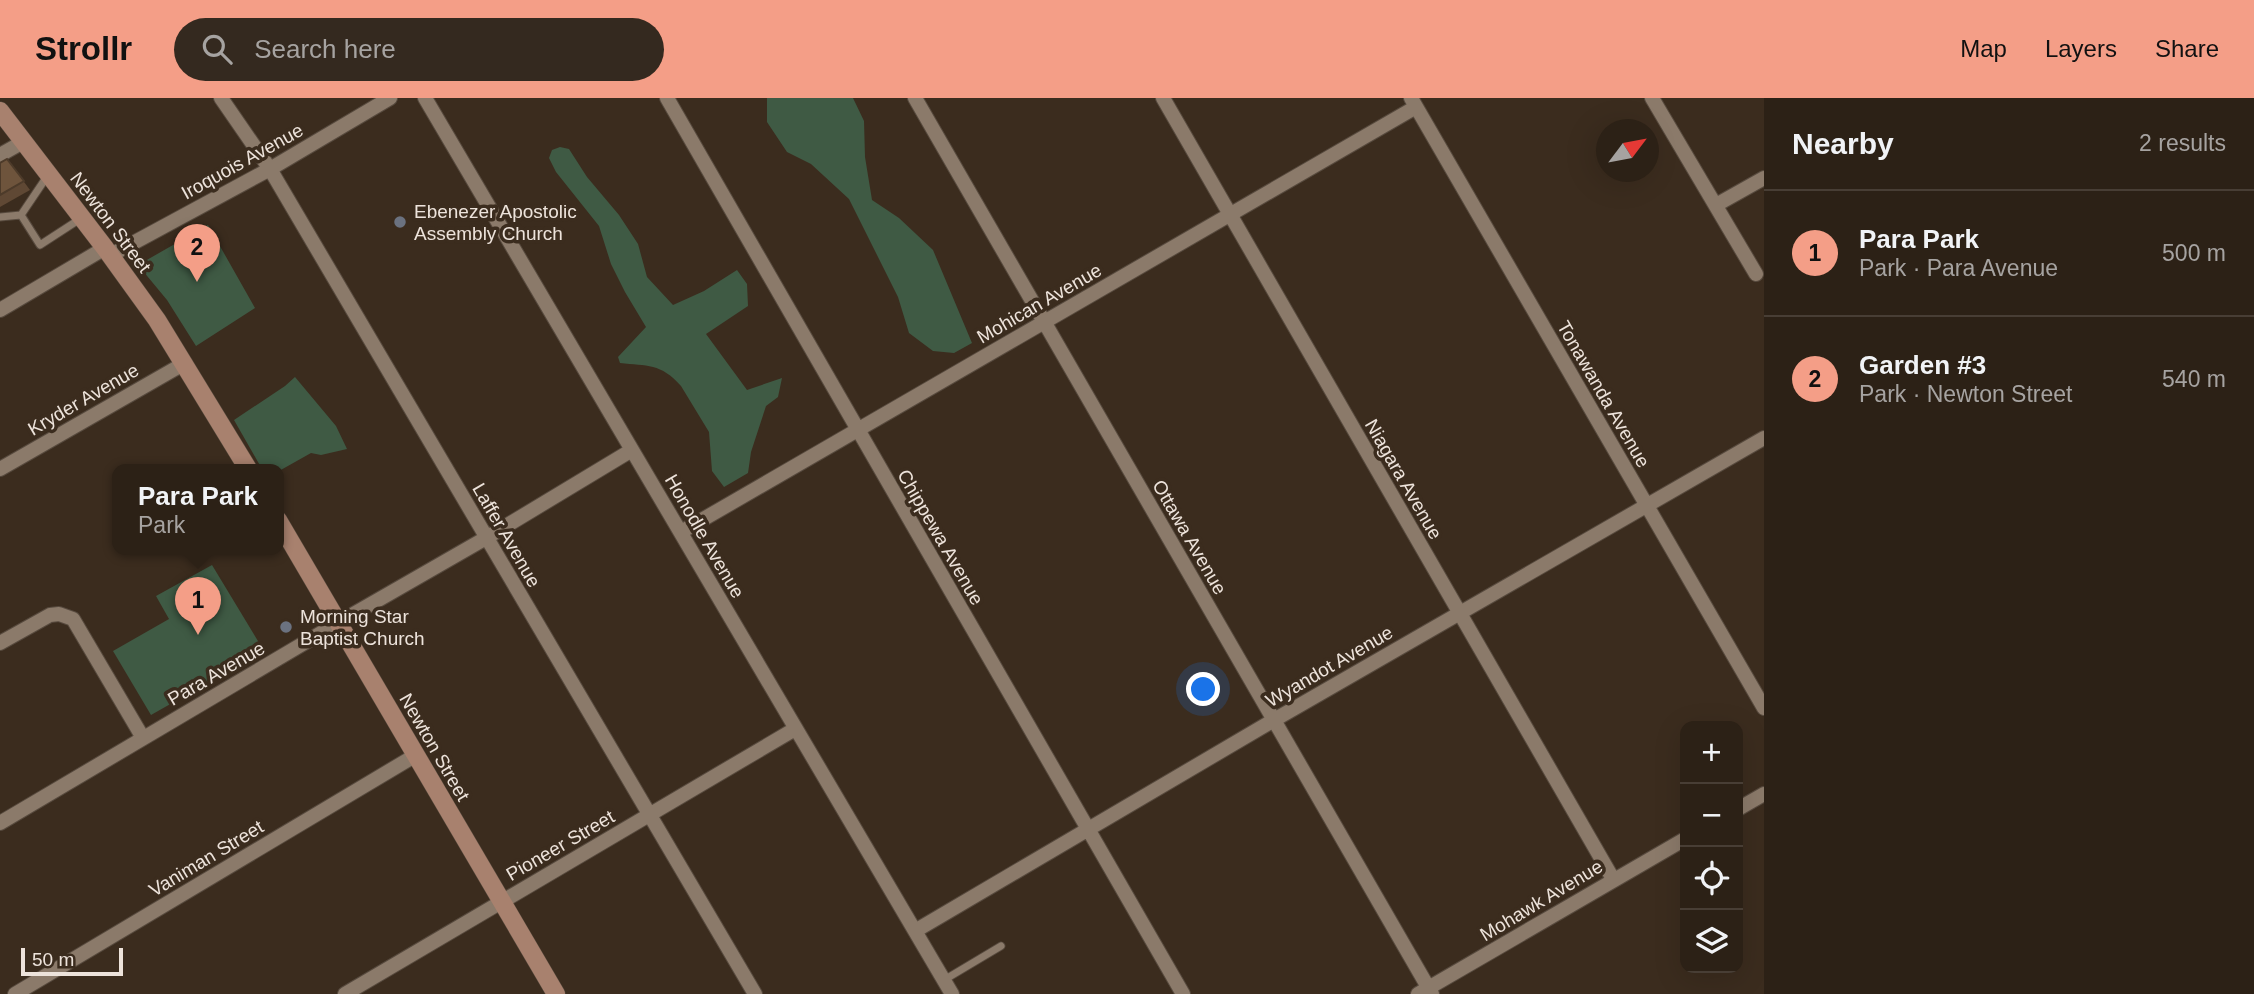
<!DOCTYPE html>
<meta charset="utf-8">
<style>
:root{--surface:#2c2116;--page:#34291f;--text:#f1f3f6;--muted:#a6a3a1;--line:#483e35;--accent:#f49e87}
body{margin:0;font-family:Arial,sans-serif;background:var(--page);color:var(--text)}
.controls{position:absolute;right:21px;bottom:21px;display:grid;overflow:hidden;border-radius:14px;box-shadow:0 7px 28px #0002}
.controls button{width:63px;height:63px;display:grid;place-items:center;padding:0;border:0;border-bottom:2px solid var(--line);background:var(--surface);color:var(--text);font:35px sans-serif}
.compass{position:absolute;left:1596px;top:21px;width:63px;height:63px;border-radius:50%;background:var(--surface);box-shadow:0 7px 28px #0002;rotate:58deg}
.scale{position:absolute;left:21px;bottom:18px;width:102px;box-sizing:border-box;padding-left:7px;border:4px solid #ede3db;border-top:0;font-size:19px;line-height:24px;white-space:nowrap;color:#ede3db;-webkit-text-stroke:5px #3b2c1e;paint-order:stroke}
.you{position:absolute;left:1204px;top:592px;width:24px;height:24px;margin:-18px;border:5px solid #fff;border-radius:50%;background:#1a73e8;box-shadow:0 0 0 10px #1a73e833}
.badge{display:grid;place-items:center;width:46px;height:46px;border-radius:50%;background:var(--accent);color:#111;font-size:23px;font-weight:700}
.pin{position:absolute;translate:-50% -58px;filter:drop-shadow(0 2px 4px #0008)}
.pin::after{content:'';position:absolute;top:37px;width:24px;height:21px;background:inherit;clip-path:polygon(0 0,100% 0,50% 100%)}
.popup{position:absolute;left:112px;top:366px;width:172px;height:91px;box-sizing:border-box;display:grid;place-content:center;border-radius:14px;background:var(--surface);filter:drop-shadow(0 2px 5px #0005);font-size:23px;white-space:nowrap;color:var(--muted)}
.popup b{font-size:26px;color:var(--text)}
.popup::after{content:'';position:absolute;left:50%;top:100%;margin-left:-14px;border:14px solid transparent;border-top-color:var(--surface)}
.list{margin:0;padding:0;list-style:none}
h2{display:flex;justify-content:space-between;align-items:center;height:91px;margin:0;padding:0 28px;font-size:30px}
h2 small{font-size:23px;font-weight:400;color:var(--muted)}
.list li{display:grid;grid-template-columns:46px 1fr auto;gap:21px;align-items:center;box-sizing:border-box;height:126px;padding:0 28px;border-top:2px solid var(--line)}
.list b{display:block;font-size:26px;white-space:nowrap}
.list p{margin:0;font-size:23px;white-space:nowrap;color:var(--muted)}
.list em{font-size:23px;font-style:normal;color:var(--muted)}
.icon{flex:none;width:38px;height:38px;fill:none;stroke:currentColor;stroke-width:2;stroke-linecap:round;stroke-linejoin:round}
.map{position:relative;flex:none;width:1764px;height:896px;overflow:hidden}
header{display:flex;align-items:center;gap:42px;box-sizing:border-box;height:98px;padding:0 35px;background:var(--accent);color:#111}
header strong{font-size:33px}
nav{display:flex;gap:38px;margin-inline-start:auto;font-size:24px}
.search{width:490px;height:63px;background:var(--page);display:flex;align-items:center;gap:18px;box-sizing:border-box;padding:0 24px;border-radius:38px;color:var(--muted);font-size:26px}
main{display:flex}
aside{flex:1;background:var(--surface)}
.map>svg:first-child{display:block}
.green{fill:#3f5a44}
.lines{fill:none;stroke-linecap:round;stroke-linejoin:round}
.lane-casing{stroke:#574a3e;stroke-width:9}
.street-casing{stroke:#574a3e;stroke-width:16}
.secondary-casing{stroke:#574a3e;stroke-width:19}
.lane{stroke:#8b7a6a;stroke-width:7}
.street{stroke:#8b7a6a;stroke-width:14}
.secondary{stroke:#a8816e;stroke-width:18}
.wall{fill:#5f4834}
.building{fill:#6e543c;stroke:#4d3b2a;stroke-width:2}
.worship-dot{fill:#6b7280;stroke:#3b2c1e;stroke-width:2.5}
.labels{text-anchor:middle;stroke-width:7;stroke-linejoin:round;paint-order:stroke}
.street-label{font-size:19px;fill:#ede3db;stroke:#3b2c1e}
.poi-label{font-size:19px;fill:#ede3db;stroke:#3b2c1e;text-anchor:start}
</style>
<header>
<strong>Strollr</strong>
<div class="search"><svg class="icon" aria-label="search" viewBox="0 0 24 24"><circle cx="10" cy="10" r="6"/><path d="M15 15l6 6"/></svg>Search here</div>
<nav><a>Map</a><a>Layers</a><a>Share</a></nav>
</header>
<main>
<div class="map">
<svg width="1764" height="896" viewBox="0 0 1764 896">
<rect width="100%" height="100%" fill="#3b2c1e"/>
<path class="green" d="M767 0H853L864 23 865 59 872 102 899 120 933 152 972 245 954 255 933 253 909 235 898 199 849 101 811 66 787 54 767 24Z
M560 49 569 51 587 79 619 117 638 146 647 179 673 207 704 193 737 172 747 186 748 208 706 236 747 292 782 280 778 299 766 308 751 354 748 375 724 389 712 373 709 334 681 288C661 265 647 268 620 265L618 259 646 229 625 194 611 166 599 128 556 74 549 60 552 52Z
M208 127 255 210 196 248 167 202 138 167Z
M295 279 336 328 347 351 321 357 311 355 279 373 278 371H262L234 322 285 288Z
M212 467 264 553 151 617 113 553 169 521 156 498Z"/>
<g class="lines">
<g class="lane-casing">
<path id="lane" d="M48 77 21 117 40 147 80 121
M0 119 21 117
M944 882 1001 848"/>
</g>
<g class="street-casing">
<path id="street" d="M221 0 270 71 755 896
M425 0 952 896
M667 0 1183 896
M915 0 1432 896
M1163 0 1613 781
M1411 0 1764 610
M1652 0 1756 176
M0 57 23 44
M1716 107 1764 80
M111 157 270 71 390 0
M0 212 105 150
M0 371 185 265
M681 434 1416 9
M0 545 50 517 59 516 73 521 143 640
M1738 711 1764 696
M0 725 338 525 486 440 632 352
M915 833 1274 622 1764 340
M15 896 416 657
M345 896 795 631
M1418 896C1507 845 1596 792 1685 741"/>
</g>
<g class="secondary-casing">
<path id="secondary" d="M0 13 105 150 157 222 248 371
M278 422 556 896"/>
</g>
<use href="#lane" class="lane"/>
<use href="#street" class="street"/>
<use href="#secondary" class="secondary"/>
</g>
<path class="wall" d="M7 61 30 92 0 109V65Z"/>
<path class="building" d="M7 61 24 83 0 97V65Z"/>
<g class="worship-dot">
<circle cx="400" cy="124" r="7"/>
<circle cx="286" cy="529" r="7"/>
</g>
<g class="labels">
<g class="street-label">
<text transform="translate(242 63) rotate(-29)" y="7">Iroquois Avenue</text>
<text transform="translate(111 124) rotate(53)" y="7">Newton Street</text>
<text transform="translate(1039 205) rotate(-30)" y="7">Mohican Avenue</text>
<text transform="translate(1604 296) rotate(60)" y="7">Tonawanda Avenue</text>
<text transform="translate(83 301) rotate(-30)" y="7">Kryder Avenue</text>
<text transform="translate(1404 381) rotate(60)" y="7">Niagara Avenue</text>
<text transform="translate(507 437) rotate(60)" y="7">Laffer Avenue</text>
<text transform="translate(705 438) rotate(60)" y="7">Honodle Avenue</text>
<text transform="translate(941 439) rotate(60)" y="7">Chippewa Avenue</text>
<text transform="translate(1190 439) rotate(60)" y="7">Ottawa Avenue</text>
<text transform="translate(1329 568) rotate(-30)" y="7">Wyandot Avenue</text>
<text transform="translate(216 575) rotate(-30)" y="7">Para Avenue</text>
<text transform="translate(435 649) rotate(60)" y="7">Newton Street</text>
<text transform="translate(560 747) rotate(-30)" y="7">Pioneer Street</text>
<text transform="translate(206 760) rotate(-31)" y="7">Vaniman Street</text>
<text transform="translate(1541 802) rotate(-31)" y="7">Mohawk Avenue</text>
</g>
<g class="poi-label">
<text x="414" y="120">Ebenezer Apostolic<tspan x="414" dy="22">Assembly Church</tspan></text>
<text x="300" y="525">Morning Star<tspan x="300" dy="22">Baptist Church</tspan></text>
</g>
</g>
</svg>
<div class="controls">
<button>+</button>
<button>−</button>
<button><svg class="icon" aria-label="locate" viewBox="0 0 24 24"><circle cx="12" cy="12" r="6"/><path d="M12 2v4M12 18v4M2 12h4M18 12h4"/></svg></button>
<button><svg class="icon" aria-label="layers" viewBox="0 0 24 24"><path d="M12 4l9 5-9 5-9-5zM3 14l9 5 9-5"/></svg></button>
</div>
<svg class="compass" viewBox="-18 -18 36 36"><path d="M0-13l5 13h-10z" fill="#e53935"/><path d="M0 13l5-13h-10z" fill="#a6a3a1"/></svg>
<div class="scale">50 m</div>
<div class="you"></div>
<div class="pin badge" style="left:198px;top:537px">1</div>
<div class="popup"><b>Para Park</b>Park</div>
<div class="pin badge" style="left:197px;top:184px">2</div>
</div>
<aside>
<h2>Nearby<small>2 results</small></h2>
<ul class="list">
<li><span class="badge">1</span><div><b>Para Park</b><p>Park · Para Avenue</p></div><em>500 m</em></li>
<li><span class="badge">2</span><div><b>Garden #3</b><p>Park · Newton Street</p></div><em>540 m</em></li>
</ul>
</aside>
</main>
